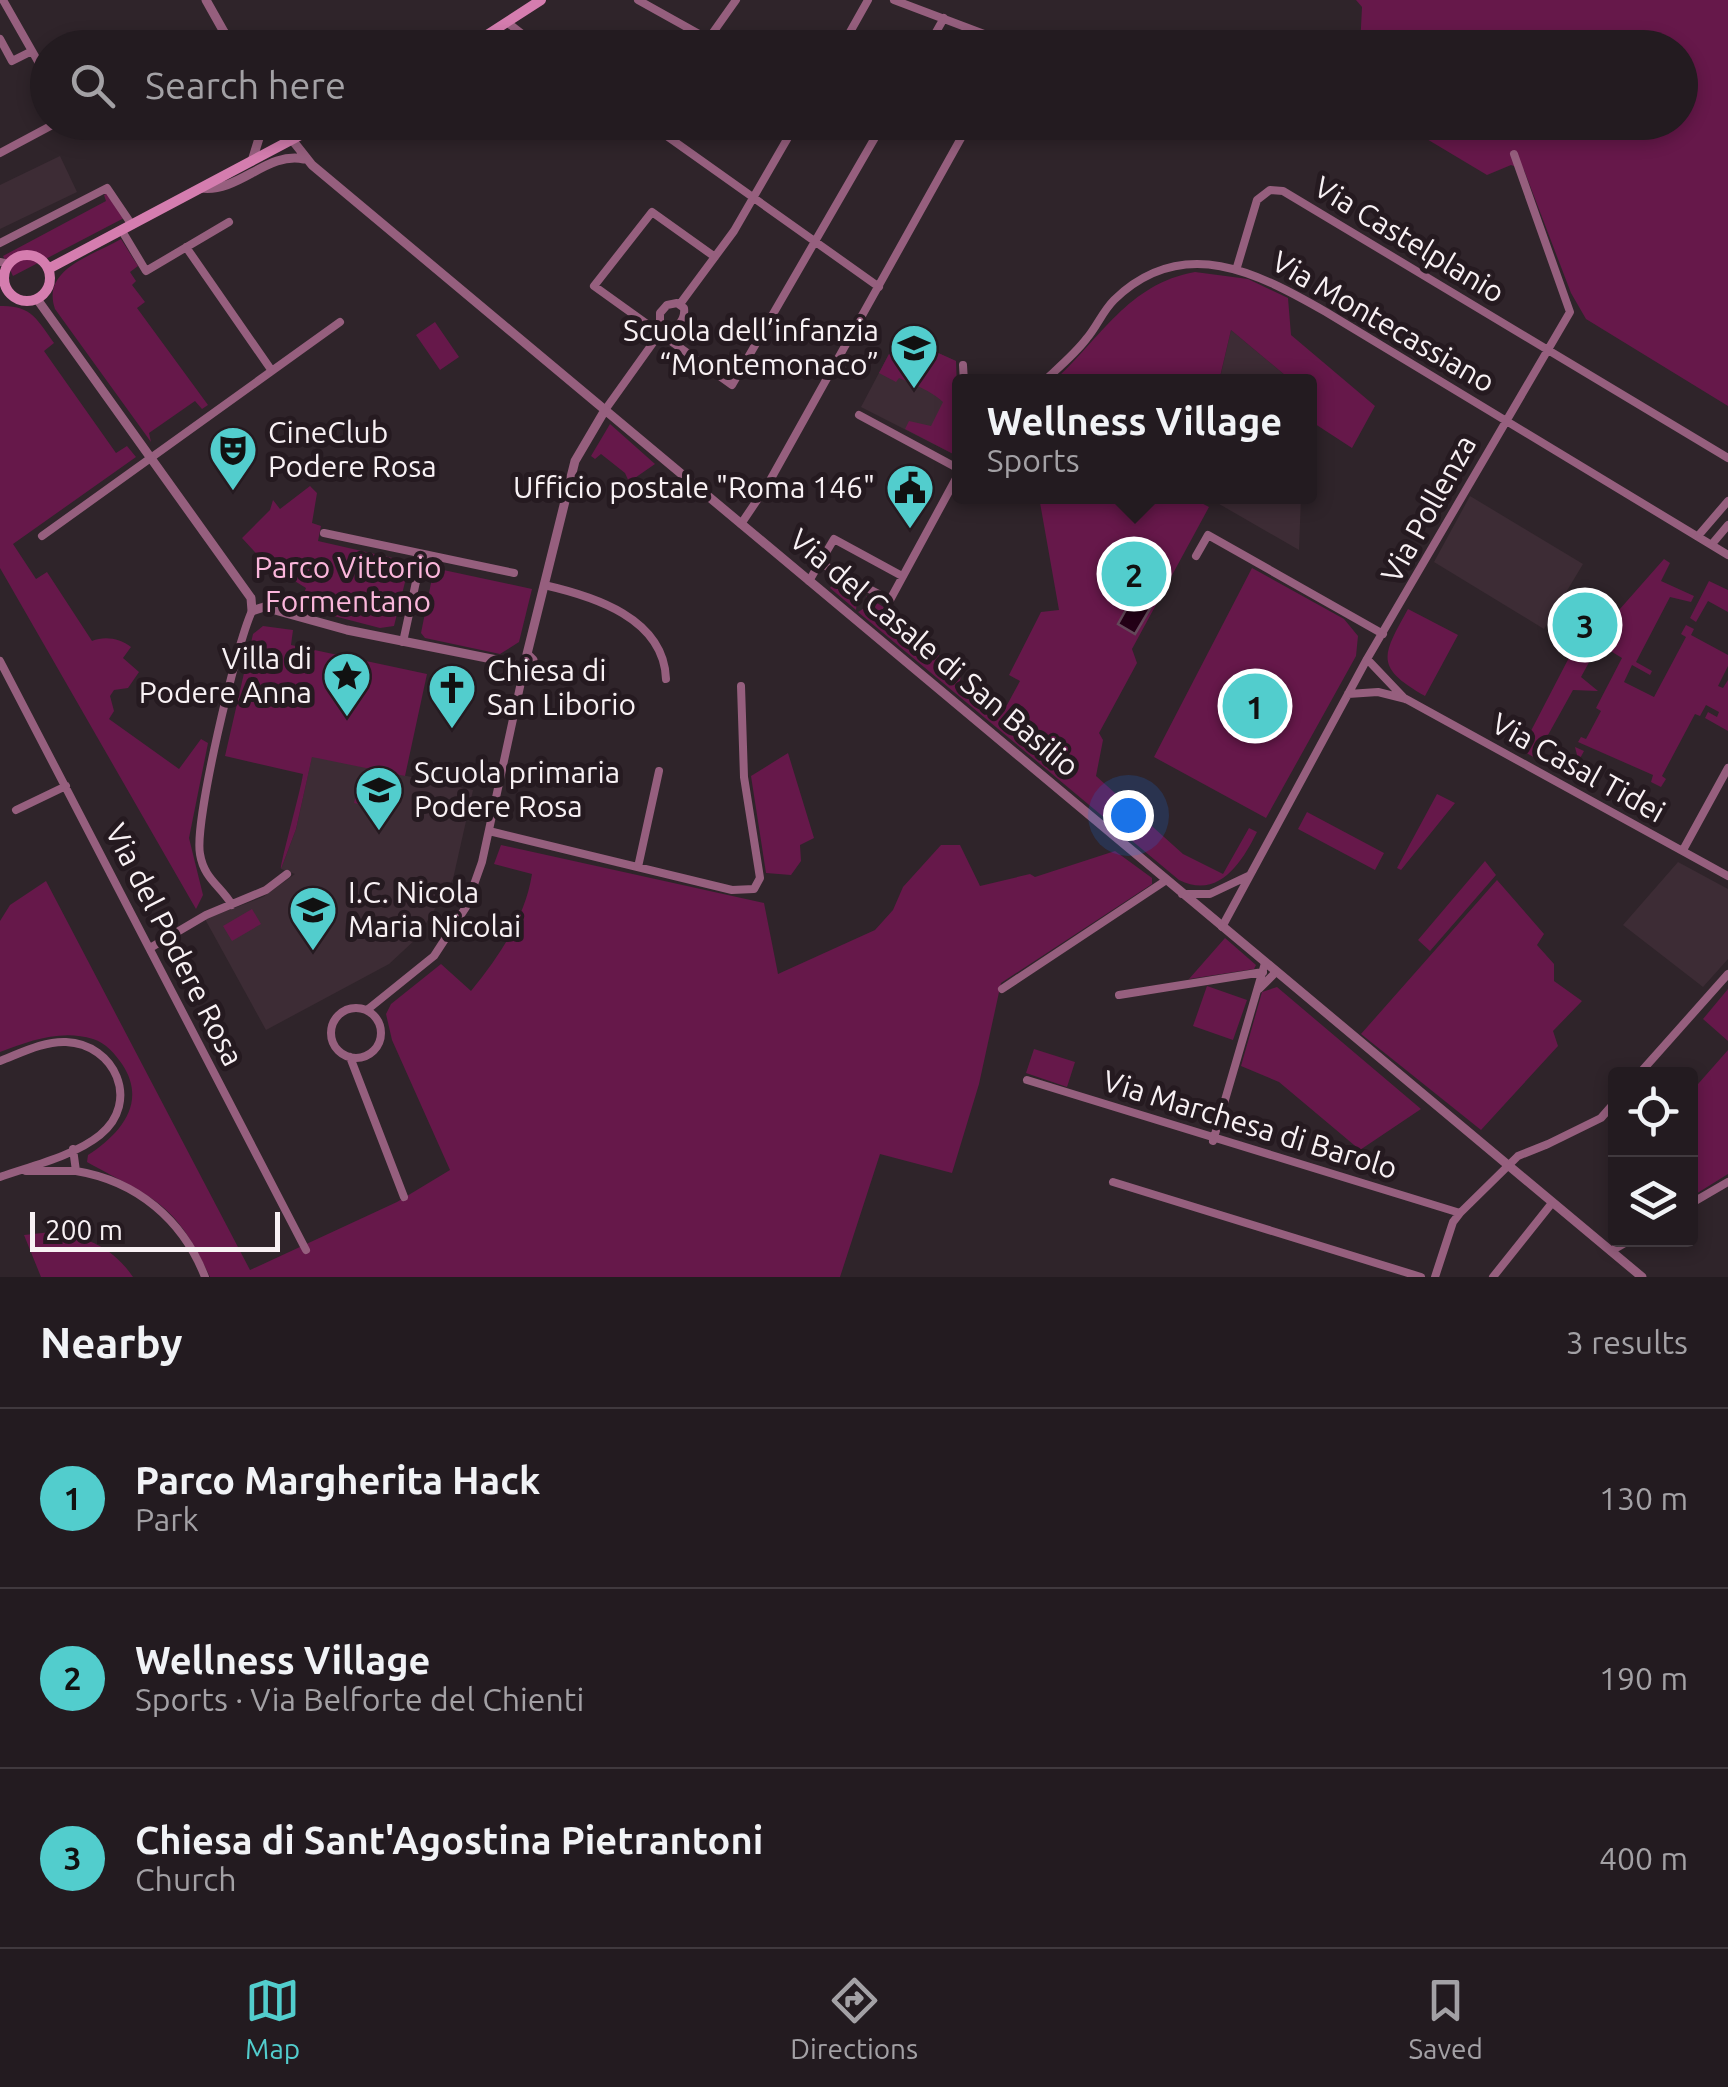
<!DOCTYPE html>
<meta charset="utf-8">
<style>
:root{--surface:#231b20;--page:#2b2429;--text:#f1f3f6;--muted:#a3a1a5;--line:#40393e;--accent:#52cdcd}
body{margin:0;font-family:Ubuntu,sans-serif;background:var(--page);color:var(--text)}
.controls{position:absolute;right:30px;bottom:30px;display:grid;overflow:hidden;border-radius:10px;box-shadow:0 5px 15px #0003}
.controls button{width:90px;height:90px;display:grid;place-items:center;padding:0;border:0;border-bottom:2px solid var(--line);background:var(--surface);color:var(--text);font:50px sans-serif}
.scale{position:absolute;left:30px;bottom:25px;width:250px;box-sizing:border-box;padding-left:10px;border:5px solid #f8f1f4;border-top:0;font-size:28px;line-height:35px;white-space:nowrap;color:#f8f1f4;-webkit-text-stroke:8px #251a20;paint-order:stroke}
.you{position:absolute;left:1128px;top:815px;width:35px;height:35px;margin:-25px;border:8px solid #fff;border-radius:50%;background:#1a73e8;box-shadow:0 0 0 15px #1a73e833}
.badge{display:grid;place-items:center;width:65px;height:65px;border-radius:50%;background:var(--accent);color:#111;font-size:32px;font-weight:700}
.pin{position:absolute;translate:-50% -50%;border:5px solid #fff;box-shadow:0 2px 10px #0006}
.popup{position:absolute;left:952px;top:374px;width:365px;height:130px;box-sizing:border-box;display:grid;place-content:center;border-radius:10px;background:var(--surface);filter:drop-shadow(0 2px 8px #0005);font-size:32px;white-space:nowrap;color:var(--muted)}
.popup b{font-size:38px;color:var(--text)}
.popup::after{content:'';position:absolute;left:50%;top:100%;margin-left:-20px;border:20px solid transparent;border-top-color:var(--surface)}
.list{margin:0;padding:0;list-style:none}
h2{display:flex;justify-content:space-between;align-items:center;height:130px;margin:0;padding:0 40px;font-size:42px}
h2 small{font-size:32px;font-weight:400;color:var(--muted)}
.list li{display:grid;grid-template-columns:65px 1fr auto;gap:30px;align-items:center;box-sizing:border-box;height:180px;padding:0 40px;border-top:2px solid var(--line)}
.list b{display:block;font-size:38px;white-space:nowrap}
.list p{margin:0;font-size:32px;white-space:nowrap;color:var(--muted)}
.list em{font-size:32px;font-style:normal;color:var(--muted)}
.icon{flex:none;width:55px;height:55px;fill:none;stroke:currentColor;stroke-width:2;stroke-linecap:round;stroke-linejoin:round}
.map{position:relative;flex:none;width:1728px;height:1277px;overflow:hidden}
.search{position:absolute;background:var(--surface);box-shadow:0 5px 15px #0003;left:30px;right:30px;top:30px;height:110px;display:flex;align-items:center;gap:25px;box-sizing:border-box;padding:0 35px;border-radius:55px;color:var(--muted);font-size:38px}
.sheet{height:670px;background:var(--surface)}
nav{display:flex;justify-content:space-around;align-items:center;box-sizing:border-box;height:140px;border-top:2px solid var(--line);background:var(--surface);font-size:28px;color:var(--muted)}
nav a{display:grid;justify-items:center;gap:5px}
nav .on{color:var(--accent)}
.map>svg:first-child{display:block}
.built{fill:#3d2c35}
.green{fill:#66184a}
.water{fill:#230016;stroke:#634859;stroke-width:2.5}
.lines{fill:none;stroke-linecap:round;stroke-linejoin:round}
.minor{stroke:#965f7e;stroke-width:8}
.tertiary{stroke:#965f7e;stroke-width:9}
.secondary{stroke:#d57daf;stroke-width:10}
.labels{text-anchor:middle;stroke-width:10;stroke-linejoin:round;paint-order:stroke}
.street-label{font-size:30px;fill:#f8f1f4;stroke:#251a20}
.poi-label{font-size:30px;fill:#f8f1f4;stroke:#251a20;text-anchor:start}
.park-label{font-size:30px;fill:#fbb6db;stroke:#251a20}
</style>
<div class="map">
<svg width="1728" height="1277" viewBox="0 0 1728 1277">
<rect width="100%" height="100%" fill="#2f242a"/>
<path class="built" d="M60 156 77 192 0 229V185Z
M1231 330 1292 381 1219 382Z
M925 347 956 361 959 457 861 407 889 354 911 370Z
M1470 496 1583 564 1544 629 1434 562Z
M1207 497H1301L1299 550Z
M312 756 473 790 453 879 417 938 389 964 266 1030 205 919 263 897 295 874 281 869 296 829Z
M1678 862 1728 889V959L1703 987 1623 925Z"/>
<path class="green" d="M1356 0H1728V406L1586 319 1571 293 1524 170 1511 165 1487 175 1400 123 1680 122V48L1360 47 1362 7Z
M109 192 124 218 13 276 3 256 106 201 104 195Z
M121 239 138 266 130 272 136 281 132 285 145 302 137 308 208 405 202 409 195 401 149 433 151 442 55 309C41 269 92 256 121 239Z
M1195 272 1248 279 1288 298 1291 335 1375 406 1352 448 1309 420V382L1292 381 1231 330 1219 381H1054C1101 338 1128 284 1195 272Z
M0 306C31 305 37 319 54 343L44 351 116 453 127 446 136 457 13 544 36 579 47 572 92 641C104 636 120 638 131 647L123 658 139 672 128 688 114 690 110 696 114 711 109 719 179 769 201 739 208 743 189 838 203 895 196 909 0 568Z
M435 322 459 357 440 370 416 335Z
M925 347 956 361 959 457 905 429 909 421 931 426 943 402C930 390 915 385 899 378L896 382 879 373 889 354 911 370Z
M610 424 655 464 629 482 625 473 601 454 595 459 591 456Z
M310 486 317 493 312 523 321 526 318 541 410 562 394 626 380 628 299 607 306 588 264 562 242 538 270 510 273 500 280 509Z
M1039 497H1190L1209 507 1132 649 1137 663 1099 733 1103 740 1096 776 1183 854 1223 874 1249 828 1257 832C1242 862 1219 900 1179 880L858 612 866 607V596L893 613 889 622 962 671 959 685 992 703 1007 705 1020 681 1009 675 1041 612 1059 610Z
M1664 559 1670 563 1661 581 1694 596 1691 602 1670 597 1636 662 1652 671 1650 675 1632 665 1624 682 1654 697 1686 637 1681 634 1686 625 1694 629 1691 635 1728 655V666L1718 686 1723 688 1728 680V731L1705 718 1708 712 1717 717 1719 712 1706 705 1700 716 1695 714 1662 776 1666 779 1661 787 1651 782 1653 775 1578 742 1581 737 1586 739 1601 711 1596 708 1622 658 1599 644 1581 677 1598 691 1573 690 1538 753 1567 770 1577 755 1575 747 1584 751 1570 777 1521 750 1574 648 1582 652Z
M434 568 532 589 519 642 500 654 425 638 421 633Z
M1252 568 1344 619 1358 636 1356 656 1266 818 1154 757Z
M836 579 864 595 857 601 856 610 830 588Z
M1709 581 1728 590V612L1708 601 1696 622 1690 618Z
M1408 609 1458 635 1425 696C1374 667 1382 656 1408 609Z
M263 626 293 630 291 645 427 674 405 776 312 757 296 829 281 869C280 864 301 790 303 774L225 756 253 634Z
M788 753 814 838 800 845 801 861 791 875 766 873 751 776Z
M361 775 388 781 382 810 354 803Z
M1437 794 1455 803 1401 870 1397 868Z
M1307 812 1384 853 1375 870 1298 829Z
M501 845 764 903 778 974 875 930 893 910 903 887 941 845H960L980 886 1030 874 1035 877 1115 851 1152 878V884L1001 983 979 1084 952 1173 880 1154 840 1277H210C175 1201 155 1200 87 1162L88 1155C120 1134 148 1103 122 1064 115 1054 106 1043 93 1039 61 1029 29 1041 0 1052V921L10 905 46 881 250 1270 397 1202 450 1170 392 1040 386 1014 391 1004 441 964 471 991C499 957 525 918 532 874L494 864Z
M1485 861 1496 875 1430 951 1418 940Z
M1497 880 1544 934 1537 945 1554 964V981L1582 1001 1553 1031 1558 1046 1481 1130 1361 1034Z
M252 909 261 924 232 941 223 926Z
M1225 938 1256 965 1254 969 1189 979Z
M1207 986 1247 1000 1233 1040 1193 1026Z
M1277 987 1421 1109 1360 1150 1279 1082 1241 1066 1262 992Z
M1728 989V1041L1703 1019Z
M1034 1049 1075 1062 1067 1087 1026 1073Z
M1728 1050V1174L1691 1197V1092Z
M51 1232C85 1236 113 1247 133 1277H41L24 1235Z"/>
<path class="water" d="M1136 592 1154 602 1135 634 1118 624Z"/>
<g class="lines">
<path class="minor" d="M3 0 48 79
M638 0 708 39
M894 0 1021 48
M508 23 540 48
M0 39 12 61 32 51
M198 48 225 33
M702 48 736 0
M841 48 868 0
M927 48 944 18
M647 122 879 287
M0 153 58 122
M122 231 146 271 229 222
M0 243 107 188 132 225
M186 247 272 371
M715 257 652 212 594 286 732 385 884 122
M0 262 9 264
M1237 267 1257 200 1270 190 1283 191 1728 458
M677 303 684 308C686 322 673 332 660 333V313L667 305Z
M680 304 734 231 797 122
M963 365 964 382
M1043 382C1058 368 1075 354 1087 338 1097 326 1103 311 1114 300 1183 233 1258 273 1326 312L1728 555
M605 410 660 333
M859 415 959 469
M741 524 768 484 970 122
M324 533 514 573
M42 536 340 322
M1698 536 1728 501
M1712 544 1728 525
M1196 556 1208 535 1383 634
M820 563 890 600 959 473
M809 581 834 539 902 576
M544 585C593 596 664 618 666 679
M403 642 422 554
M1367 659 1405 699
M0 661 306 1250
M1348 694 1378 692 1406 699 1728 876
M16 810 66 786
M489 831 732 890 754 889 760 878 744 777 741 686
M1683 850 1728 768
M638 867 659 771
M1182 894H1210L1248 876
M232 905C221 886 204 879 200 854 194 822 236 645 252 611
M1222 927 1367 659 1570 312 1514 154
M150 948 206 915 266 890 287 874
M1002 989 1165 881
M1259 989 1276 972
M1119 995 1263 972
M331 1033a25 25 0 1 1 50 0a25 25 0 1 1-50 0Z
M367 1010 434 956 466 907 482 862 523 673
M350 1057 404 1197
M0 1061C21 1053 44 1041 66 1042 115 1044 141 1102 100 1135 74 1156 31 1166 0 1177
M1639 1074 1728 974
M1027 1080 1460 1213
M1213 1141 1265 963
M1546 1145 1601 1118 1616 1101
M26 1171H76L73 1149
M76 1171C137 1181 183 1220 205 1277
M1113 1182 1421 1277
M1690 1204 1728 1182
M1611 1251 1630 1240
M1435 1277 1453 1222 1460 1213 1518 1156 1548 1144
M1493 1277 1552 1203"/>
<path class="tertiary" d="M206 0 233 48
M278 122 312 165 1642 1277
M280 126 299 122
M252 161 264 122
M201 188C239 193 267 151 304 159
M37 299 251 598
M251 598 252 611 264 607
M264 607 347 630 512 663
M527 654 575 461 605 410
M512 663 517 672H529L533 660 527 654"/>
<path class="secondary" d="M467 48 541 0
M4 278a23 23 0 1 1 46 0a23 23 0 1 1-46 0Z
M48 269 325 122"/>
</g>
<defs>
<g id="school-pin" transform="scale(2.5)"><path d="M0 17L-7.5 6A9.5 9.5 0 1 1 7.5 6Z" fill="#52cdcd" stroke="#251a20"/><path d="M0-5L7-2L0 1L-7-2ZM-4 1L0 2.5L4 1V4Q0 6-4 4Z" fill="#111"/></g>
<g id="theatre-pin" transform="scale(2.5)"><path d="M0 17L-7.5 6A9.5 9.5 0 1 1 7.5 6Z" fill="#52cdcd" stroke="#251a20"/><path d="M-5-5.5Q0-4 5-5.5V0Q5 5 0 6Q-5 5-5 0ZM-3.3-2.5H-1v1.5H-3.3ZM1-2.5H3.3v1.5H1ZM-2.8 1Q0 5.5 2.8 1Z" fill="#111"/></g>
<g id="civic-pin" transform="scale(2.5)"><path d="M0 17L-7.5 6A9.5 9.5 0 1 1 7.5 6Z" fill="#52cdcd" stroke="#251a20"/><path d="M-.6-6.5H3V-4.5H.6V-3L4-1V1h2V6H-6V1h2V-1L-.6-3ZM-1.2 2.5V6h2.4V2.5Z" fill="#111"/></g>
<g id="sight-pin" transform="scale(2.5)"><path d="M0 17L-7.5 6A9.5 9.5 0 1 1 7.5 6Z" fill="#52cdcd" stroke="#251a20"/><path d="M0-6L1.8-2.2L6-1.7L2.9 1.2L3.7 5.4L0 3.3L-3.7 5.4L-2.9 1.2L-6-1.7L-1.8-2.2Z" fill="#111"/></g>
<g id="church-pin" transform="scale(2.5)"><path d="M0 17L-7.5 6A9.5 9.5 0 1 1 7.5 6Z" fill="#52cdcd" stroke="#251a20"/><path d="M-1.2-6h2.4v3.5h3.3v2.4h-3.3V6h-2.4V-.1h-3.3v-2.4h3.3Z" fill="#111"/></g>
</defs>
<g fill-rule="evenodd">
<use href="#school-pin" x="914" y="348"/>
<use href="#theatre-pin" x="233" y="450"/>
<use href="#civic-pin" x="910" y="488"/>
<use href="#sight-pin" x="347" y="676"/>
<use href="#church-pin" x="452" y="688"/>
<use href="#school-pin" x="379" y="790"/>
<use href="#school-pin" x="313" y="910"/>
</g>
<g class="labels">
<g class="street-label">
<text transform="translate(1409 240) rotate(31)" y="10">Via Castelplanio</text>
<text transform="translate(1383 322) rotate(30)" y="10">Via Montecassiano</text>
<text transform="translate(1429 509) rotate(-61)" y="10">Via Pollenza</text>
<text transform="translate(934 653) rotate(40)" y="10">Via del Casale di San Basilio</text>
<text transform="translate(1578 768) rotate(29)" y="10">Via Casal Tidei</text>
<text transform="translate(174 945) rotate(63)" y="10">Via del Podere Rosa</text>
<text transform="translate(1250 1125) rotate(17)" y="10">Via Marchesa di Barolo</text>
</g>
<g class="poi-label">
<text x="879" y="341" text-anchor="end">Scuola dell’infanzia<tspan x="879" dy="34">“Montemonaco”</tspan></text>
<text x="268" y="443">CineClub<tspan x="268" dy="34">Podere Rosa</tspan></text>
<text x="875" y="498" text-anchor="end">Ufficio postale "Roma 146"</text>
<text x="312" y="669" text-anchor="end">Villa di<tspan x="312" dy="34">Podere Anna</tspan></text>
<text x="487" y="681">Chiesa di<tspan x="487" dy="34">San Liborio</tspan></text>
<text x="414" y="783">Scuola primaria<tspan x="414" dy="34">Podere Rosa</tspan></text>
<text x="348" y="903">I.C. Nicola<tspan x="348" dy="34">Maria Nicolai</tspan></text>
</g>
<g class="park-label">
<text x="348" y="578">Parco Vittorio<tspan x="348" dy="34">Formentano</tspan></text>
</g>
</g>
</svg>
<div class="controls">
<button><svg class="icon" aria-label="locate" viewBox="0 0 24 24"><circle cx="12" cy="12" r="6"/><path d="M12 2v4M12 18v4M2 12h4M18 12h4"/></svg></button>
<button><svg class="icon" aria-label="layers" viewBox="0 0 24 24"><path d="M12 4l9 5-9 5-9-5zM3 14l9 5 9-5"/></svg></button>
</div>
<div class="scale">200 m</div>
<div class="you"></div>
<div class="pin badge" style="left:1255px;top:706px">1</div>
<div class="pin badge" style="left:1134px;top:574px">2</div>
<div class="popup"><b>Wellness Village</b>Sports</div>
<div class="pin badge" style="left:1585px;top:625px">3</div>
<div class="search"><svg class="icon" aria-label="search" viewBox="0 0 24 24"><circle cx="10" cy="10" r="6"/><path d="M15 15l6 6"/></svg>Search here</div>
</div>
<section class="sheet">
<h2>Nearby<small>3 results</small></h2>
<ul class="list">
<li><span class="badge">1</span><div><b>Parco Margherita Hack</b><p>Park</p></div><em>130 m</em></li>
<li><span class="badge">2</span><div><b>Wellness Village</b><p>Sports · Via Belforte del Chienti</p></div><em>190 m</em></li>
<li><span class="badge">3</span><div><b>Chiesa di Sant'Agostina Pietrantoni</b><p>Church</p></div><em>400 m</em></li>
</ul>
</section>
<nav>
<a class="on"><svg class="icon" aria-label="map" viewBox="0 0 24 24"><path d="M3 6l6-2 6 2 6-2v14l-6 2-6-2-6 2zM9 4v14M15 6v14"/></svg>Map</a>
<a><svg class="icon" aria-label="directions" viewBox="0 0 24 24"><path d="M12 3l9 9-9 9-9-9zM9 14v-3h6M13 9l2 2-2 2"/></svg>Directions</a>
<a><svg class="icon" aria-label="saved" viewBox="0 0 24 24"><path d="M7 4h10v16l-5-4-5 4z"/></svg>Saved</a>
</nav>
